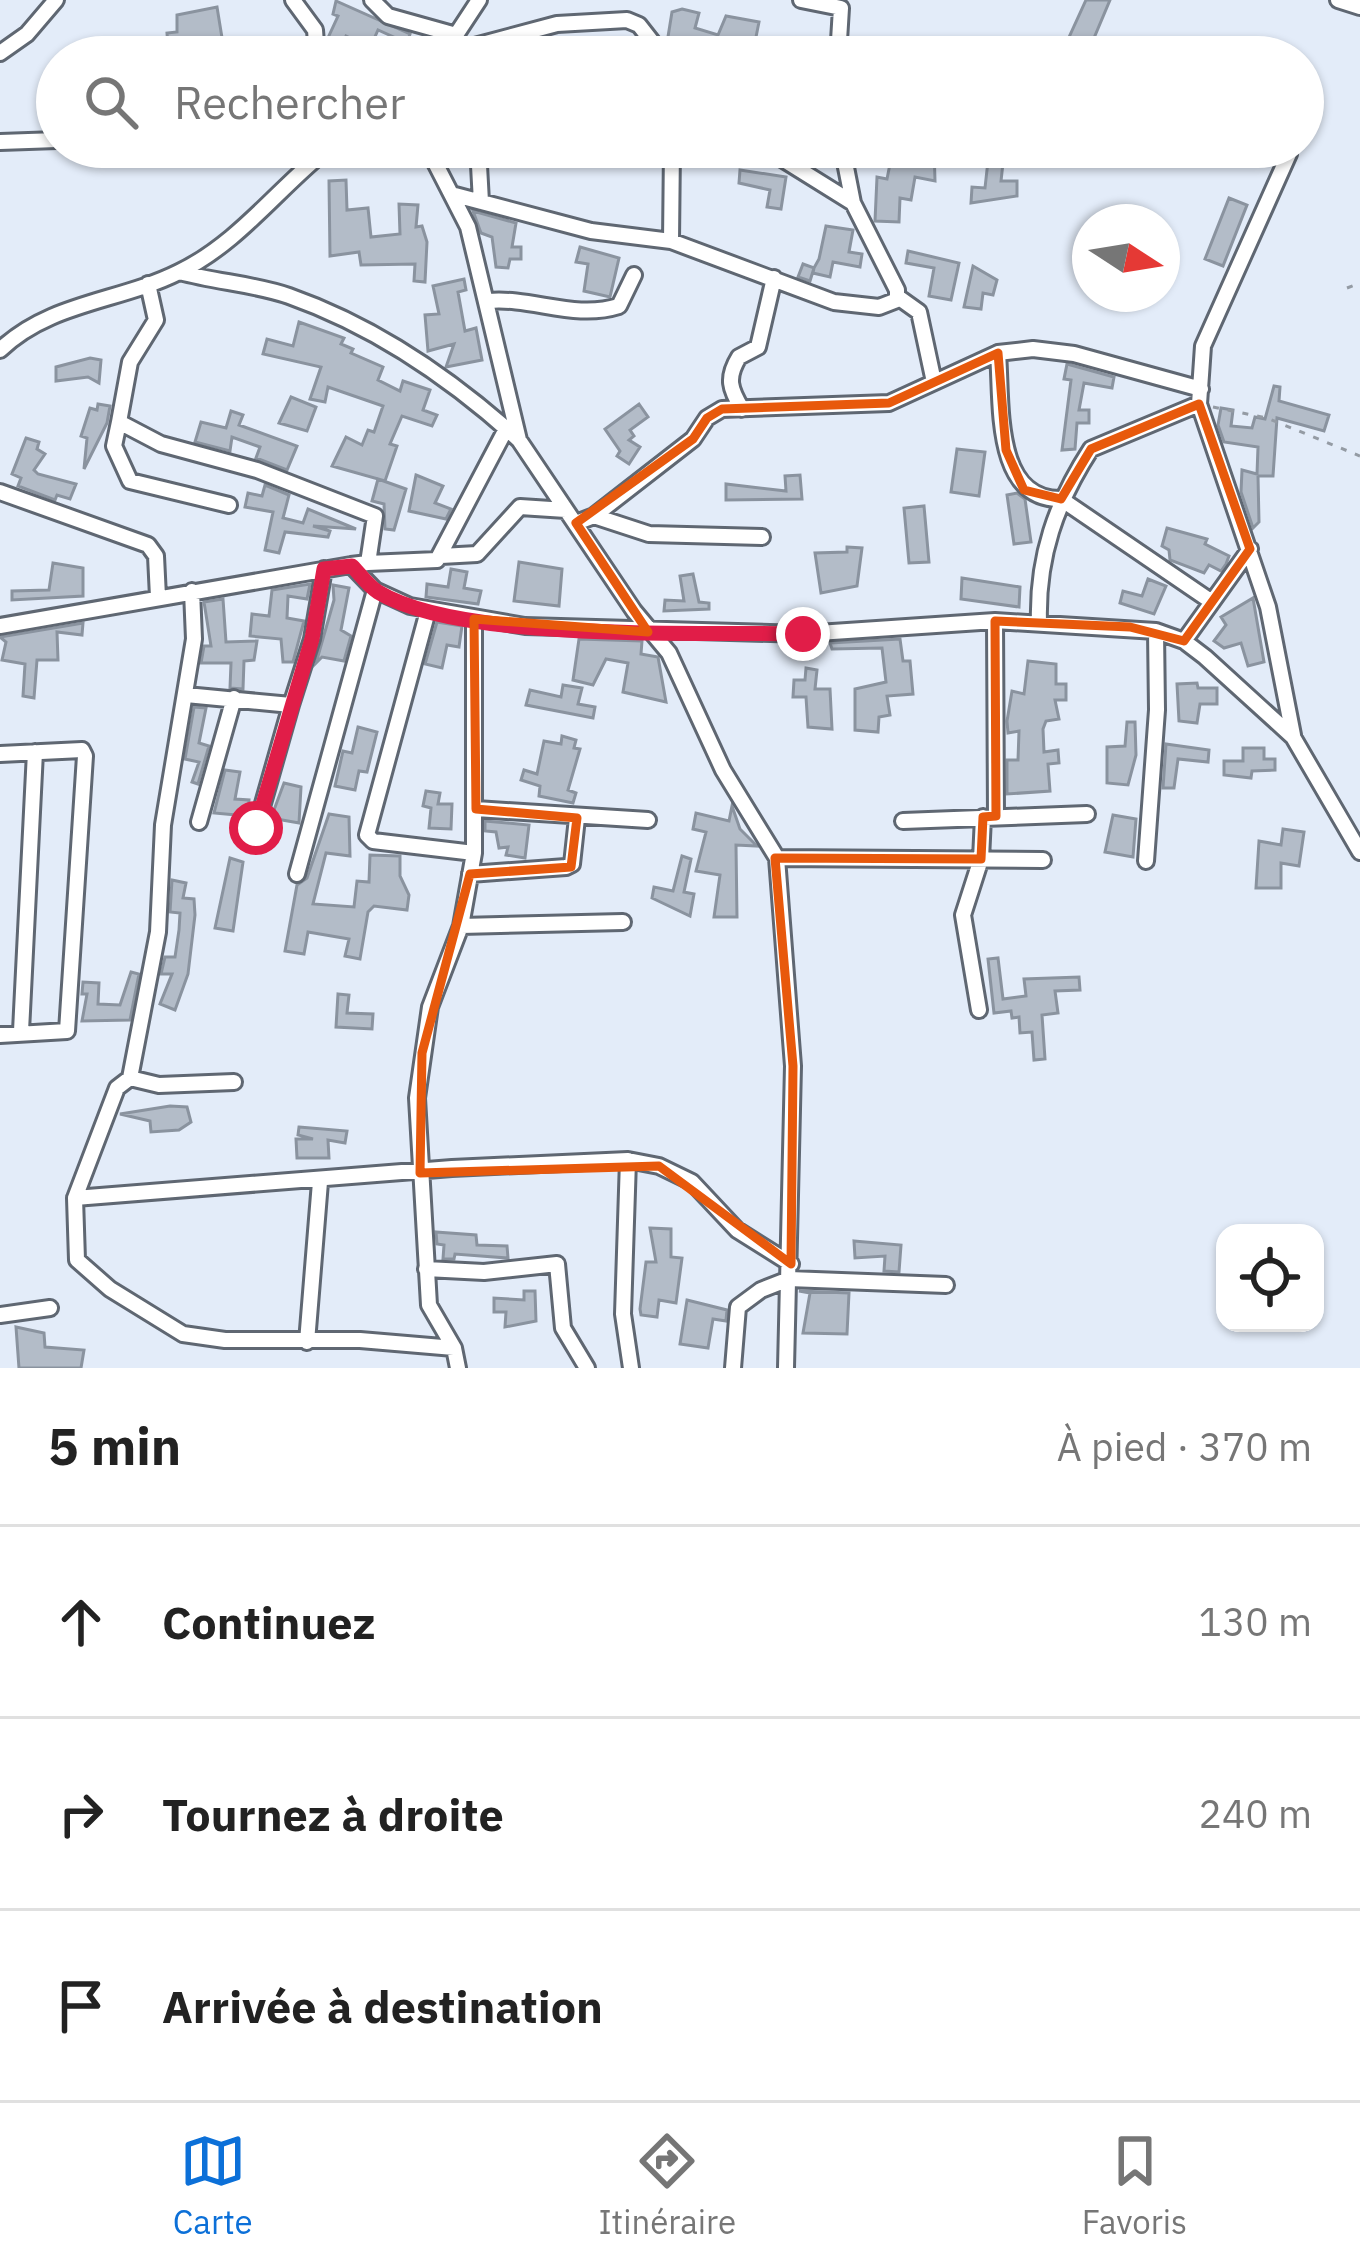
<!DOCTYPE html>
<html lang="fr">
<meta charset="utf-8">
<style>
:root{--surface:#fff;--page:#f2f2f2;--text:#222;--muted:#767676;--line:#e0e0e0;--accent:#0c70d8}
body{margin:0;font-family:"IBM Plex Sans",sans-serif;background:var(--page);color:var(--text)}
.controls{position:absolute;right:36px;bottom:36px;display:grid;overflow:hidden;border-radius:24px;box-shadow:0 3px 9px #0004}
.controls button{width:108px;height:108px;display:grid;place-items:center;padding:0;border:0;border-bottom:3px solid var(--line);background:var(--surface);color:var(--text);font:60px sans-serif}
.compass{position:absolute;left:1072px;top:204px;width:108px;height:108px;border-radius:50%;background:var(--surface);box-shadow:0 3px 9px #0004;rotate:102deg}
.stop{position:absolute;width:36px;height:36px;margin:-27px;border:9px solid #e11d48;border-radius:50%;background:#fff}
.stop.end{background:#e11d48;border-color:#fff;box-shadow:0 3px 12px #0008}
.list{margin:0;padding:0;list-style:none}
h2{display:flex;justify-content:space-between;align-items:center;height:156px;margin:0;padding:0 48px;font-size:51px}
h2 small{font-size:39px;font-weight:400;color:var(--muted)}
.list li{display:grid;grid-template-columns:78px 1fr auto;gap:36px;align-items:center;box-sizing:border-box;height:192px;padding:0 48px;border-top:3px solid var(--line)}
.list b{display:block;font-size:45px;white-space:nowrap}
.list em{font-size:39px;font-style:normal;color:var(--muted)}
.icon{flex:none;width:66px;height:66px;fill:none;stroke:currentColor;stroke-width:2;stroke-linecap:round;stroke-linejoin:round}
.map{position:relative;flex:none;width:1360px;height:1368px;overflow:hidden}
.search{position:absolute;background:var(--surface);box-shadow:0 3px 9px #0004;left:36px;right:36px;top:36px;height:132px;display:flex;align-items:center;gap:30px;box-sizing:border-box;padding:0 42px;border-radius:66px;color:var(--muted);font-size:45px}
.sheet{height:732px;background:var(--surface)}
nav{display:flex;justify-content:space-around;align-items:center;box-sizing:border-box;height:168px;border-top:3px solid var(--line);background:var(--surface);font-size:33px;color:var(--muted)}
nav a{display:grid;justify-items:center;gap:6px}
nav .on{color:var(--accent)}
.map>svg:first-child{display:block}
.building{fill:#b3bcc8;stroke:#8a939f;stroke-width:3}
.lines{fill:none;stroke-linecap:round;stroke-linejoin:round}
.minor-casing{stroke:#5f6772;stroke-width:20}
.path{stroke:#949ba4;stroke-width:3;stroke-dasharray:6 9;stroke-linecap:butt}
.minor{stroke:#fff;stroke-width:14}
.route{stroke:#e11d48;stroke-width:15}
.marked{fill:none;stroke:#e8590c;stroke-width:9;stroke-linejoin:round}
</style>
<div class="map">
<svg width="1360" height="1368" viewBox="0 0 1360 1368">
<rect width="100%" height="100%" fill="#e3ecf9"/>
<path class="building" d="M1086 0H1110L1086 57H1060Z
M336 1 410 34 407 43 378 30 370 48 346 36 341 47 327 40 338 16 333 14Z
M217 7 224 50 202 54 201 42 168 47 167 33 177 32V15Z
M682 9 699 13 695 28 718 35 726 16 759 22 754 47 724 40 721 51 690 43 687 55 674 53 667 43 672 12Z
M919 147H934L935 181 915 177 911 200 900 198 899 222 875 221 877 177 887 179 891 159 920 163Z
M988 161 1003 163 1001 181H1017V196L971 203 972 187 985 188Z
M740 170 786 177 781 209 767 207 770 190 739 183Z
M346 180 347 210 368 208 371 237 400 234 399 204 418 205 416 227 422 226 427 242 425 282 414 281 415 264 361 265 359 252 330 256 329 181Z
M1229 198 1247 205 1223 266 1205 259Z
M473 211 516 223 512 247H521V259H510L508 268 496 267 492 237 481 233Z
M826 226 853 230 849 252 862 254 860 267 833 262 830 277 813 273 814 268 810 281 798 277 803 264 814 268 819 259Z
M580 247 619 258 610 297 584 291 588 264 576 262Z
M908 251 959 263 951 300 929 296 934 268 906 263Z
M973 266 997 280 993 295 983 293 981 309 964 307Z
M464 279 466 290 458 292 465 331 476 328 482 360 446 367 454 344 428 351 425 315 439 314 433 286Z
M299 322 344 338 341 344 353 349 351 353 383 367 378 380 400 391 403 381 430 390 423 410 437 415 432 426 402 416 390 444 397 446 385 481 332 466 346 437 362 445 368 430 374 432 383 406 328 387 325 402 310 399 321 367 263 354 267 339 293 346Z
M90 358 101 360 99 383 88 377 56 381V367Z
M1067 364 1114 377 1112 388 1084 383 1079 410H1089V423H1077L1075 449 1062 450 1071 380 1064 379Z
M1274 386 1280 387 1279 401 1329 415 1324 431 1277 418 1273 476H1258L1259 522 1253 528 1241 492 1242 470 1257 474 1258 447 1224 442 1218 425 1221 408 1233 410 1231 426 1252 428 1255 417 1265 419Z
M291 397 316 407 307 431 279 423Z
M98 404 110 406 107 423 84 469 87 438 81 436 90 408 97 410Z
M639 404 648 417 630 430 634 436 629 440 640 447 629 464 617 456 620 451 605 429Z
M231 411 243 415 239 425 297 446 287 470 256 458 260 447 232 437 230 451 195 442 201 422 226 428Z
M26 438 39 442 37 449 45 454 34 470 38 474 76 484 70 499 57 495 55 500 18 486 21 478 12 474Z
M957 449 985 452 979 496 951 492Z
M416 475 443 486 435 503 451 509 446 519 409 511Z
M800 475 802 499 726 500V484L786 491 785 476Z
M378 479 406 489 394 530 385 529 384 504 372 501Z
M265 485 289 495 283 518 303 523 308 509 356 529 313 526 330 531 328 537 285 532 279 553 265 550 273 512 245 507 248 493 262 496Z
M1017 493 1025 499 1031 542 1014 544 1007 495Z
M924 506 929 562 909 563 904 508Z
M1167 528 1207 539 1205 544 1229 556 1226 564 1221 571 1209 565 1204 573 1170 560 1169 550 1162 546Z
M847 547 862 548 857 586 821 593 815 553 847 552Z
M519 562 562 569 559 606 514 601Z
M53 563 83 568V596L12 600V591L49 590Z
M451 569 467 572 464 588 481 591 478 604 426 597 427 584 448 587Z
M693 574 699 602 709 603V609L664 611 665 600 684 601 680 576Z
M962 578 1020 587 1019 607 961 599Z
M1148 579 1166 586 1154 614 1120 603 1123 591 1142 596Z
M310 584 307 599 288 596 287 618 304 621 293 662H283L281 639 250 636 252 614 269 616 272 590Z
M333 585 349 588 341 630 351 636 344 661 322 657 316 663 334 600Z
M1253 598 1264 662 1248 666 1241 643 1224 648 1214 641 1226 625 1221 617Z
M223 599 226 642 257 641 254 660 244 661 243 689 230 688 231 663H201L204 646H211L204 602Z
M437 622 462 626 459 647 447 645 442 668 425 664Z
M83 623 82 635 57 632 58 660H37L34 698 23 696 25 664 2 660 6 642 0 637Z
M579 639 642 641 641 654 658 657 666 702 623 692 628 663 606 659 593 685 573 680Z
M900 639 903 661H910L913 694 887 696 890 715 879 717 878 732 855 730V689L886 682 882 648 832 649 830 643Z
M1028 661 1056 664V684H1066V700H1055L1059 719 1046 721 1043 729 1044 752 1058 750 1059 763 1048 764 1050 791 1007 794V760H1018L1019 731 1008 733 1007 721 1012 691 1024 694Z
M806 668 817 670 815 689H830L832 729 808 727 806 697H793L794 680H805Z
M1197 683 1198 688H1217V704H1200L1197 723 1179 721 1177 684Z
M563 685 582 688 578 704 595 707 593 718 526 705 530 690 561 697Z
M194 707 206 708 199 743 209 746 198 784 192 782 199 762 185 759Z
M1127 722H1135L1136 755 1128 785 1107 783V747L1125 746Z
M358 727 377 732 367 772 359 771 355 790 335 786 343 751 352 753Z
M562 736 576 740 574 748 580 749 568 790 576 793 573 803 539 796 540 786 521 780 524 770 537 774 544 741 561 744Z
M1166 744 1209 750 1208 762 1178 759 1174 788H1163Z
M1243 748H1264V759H1275V770L1252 771 1251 778 1224 775V761H1243Z
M225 770 240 772 235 799 249 800 248 816 214 813Z
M284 783 301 787 299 823 271 818Z
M426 791 440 793 438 804H452L451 829 429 828 431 808 423 806Z
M732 806 740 829 757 846 736 845 737 917H714L720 875 696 871 706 832 693 829 696 813 729 821Z
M329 814 349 817 350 856 326 853 313 904 354 907 357 881 369 882 370 855 400 856V876L409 895 407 910 374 906 368 912 360 959 345 956 349 939 308 932 304 954 285 951 297 885 307 878Z
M1113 815 1136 819 1133 857 1105 852Z
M485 821 529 825 525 858 506 855 508 847 499 848 496 832 485 831Z
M1283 829 1304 832 1299 866 1281 863V888H1256L1259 841 1281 845Z
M682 856 691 859 684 892 694 894 690 916 652 898 654 887 673 891Z
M230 858 243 862 233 931 215 928Z
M172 880 186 883 183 898 194 899 195 915 188 974 175 1010 160 1004 172 974H161L165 957H175L179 930 180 913 170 912Z
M998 958 1003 999 1026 996 1024 979 1079 977 1080 990 1055 991 1058 1013 1042 1015 1045 1059 1034 1060 1032 1032 1020 1033 1019 1017 1012 1018 1011 1011 994 1013 988 959Z
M131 972 139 974 130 1020 82 1021 87 994H82L83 982 99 983 98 1004 120 1005Z
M338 994 349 995 347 1013 373 1014 372 1029 336 1027Z
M170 1106 187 1107 191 1122 179 1130 151 1132 150 1121 120 1114Z
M299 1127 347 1131 345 1143 328 1140 329 1158H297L296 1139H313L298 1135Z
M650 1228 671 1229V1257L682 1258 676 1303 659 1300 657 1317 641 1315 640 1309 646 1262H656Z
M436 1232 476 1235 477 1245 507 1246 508 1258 455 1254 454 1259H443L444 1245 437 1244Z
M854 1241 901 1245 899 1272 884 1271 885 1256 855 1258Z
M524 1291H535L536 1321 505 1327 506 1312H494V1298L524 1300Z
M799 1291 849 1293 847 1334 803 1333 810 1293Z
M687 1300 727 1310 726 1321 713 1319 708 1348 680 1344Z
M16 1327 44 1333 45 1347 84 1350 81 1368H19Z"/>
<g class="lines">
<g class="minor-casing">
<path id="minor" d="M293 0 315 30 317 57
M372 0 388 16 456 35
M801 0 841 8 838 57
M1338 0 1360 7
M471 47 557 24 627 20 639 25 664 57
M0 53 27 34 56 0
M430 57 456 35 479 0
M0 142 57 140
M427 147 468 227 519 440 634 611 669 653 723 770 777 858 793 1066 786 1368
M478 147 481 202
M763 147 853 203
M1289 154 1203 346 1199 404 1268 607 1293 735
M455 195 591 231 671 241 834 302 879 307 897 300V290L853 203 842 147
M671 241 672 147
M180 272C215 282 255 284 289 296 374 326 453 380 519 440
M148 284 156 320 130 362 119 422 161 444 257 470 375 516 368 563 351 565
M898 297 919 312 934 382
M488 301C533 297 574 320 619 306L634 275
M0 350C50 302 119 302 179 272 239 243 279 187 330 147
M998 353C1002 403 993 500 1061 499L1212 602
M742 409C730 389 726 378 739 357L758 347 774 278
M119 422 114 446 130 481 229 505
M0 492 148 545 156 556 158 597
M594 516 649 534 762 537
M576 523 594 516 693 439 707 418 722 409 889 403 998 353 1033 349 1074 354 1201 389
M441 556 477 554 520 507 566 510
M368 563 437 560 506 429
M428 611 367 835 373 841 474 853
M995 621 996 816
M1039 622C1037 557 1056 503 1091 449L1199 404
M0 626 351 565 375 590 410 606 525 626 803 634 995 621 1156 631 1184 641 1205 657 1293 737 1360 852
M1184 641 1250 549
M186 695 291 705 256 828
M291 705 312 639 324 569
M0 754 82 750 85 756 67 1031 0 1035
M476 809 648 820
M903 821 1087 814
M199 822 234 698
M777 858 1043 860
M1146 861 1157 710 1156 631
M297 874 375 590
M470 874 566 867 572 864 577 818
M461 926 623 922
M979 1010 963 915 981 859 983 817
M21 1031 35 752
M130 1078 158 932 163 825 194 639 192 591
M234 1082 159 1085 130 1078 117 1088 75 1198 77 1260 110 1289 183 1334 225 1340H360L454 1348
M628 1160 623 1314 631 1368
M75 1198 452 1168 628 1160 659 1166 692 1182 737 1230 791 1264
M426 1269 484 1272 557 1264 563 1328 587 1368
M0 1315 50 1308
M307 1342 320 1182
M458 1368 454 1348 429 1305 417 1098 430 1007 461 926 474 853V619
M733 1368 738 1307 761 1290 789 1279 946 1285"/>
</g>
<path class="path" d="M1347 288 1360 283
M1213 407 1267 418 1360 456"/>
<use href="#minor" class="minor"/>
</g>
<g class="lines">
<path class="route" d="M256 828 312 639 324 569 352 566C360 574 368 586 378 592 462 643 699 631 803 634"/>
</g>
<path class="marked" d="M998 353 1006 450 1024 490 1061 499 1091 449 1199 404 1250 549 1184 641 1130 627 995 621 996 816 983 817 981 859 775 858 793 1066 791 1264 659 1166 420 1173 422 1053 470 874 571 867 577 818 476 809 474 619 648 632 576 523 693 439 707 418 722 409 889 403Z"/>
</svg>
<div class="controls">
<button><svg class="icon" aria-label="locate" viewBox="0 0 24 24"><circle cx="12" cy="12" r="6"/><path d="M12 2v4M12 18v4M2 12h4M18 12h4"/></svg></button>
</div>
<svg class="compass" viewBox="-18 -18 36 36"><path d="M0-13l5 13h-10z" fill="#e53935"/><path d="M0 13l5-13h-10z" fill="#767676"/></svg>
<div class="stop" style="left:256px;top:828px"></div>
<div class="stop end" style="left:803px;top:634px"></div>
<div class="search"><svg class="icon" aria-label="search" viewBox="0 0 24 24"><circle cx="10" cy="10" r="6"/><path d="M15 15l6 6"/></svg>Rechercher</div>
</div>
<section class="sheet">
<h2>5 min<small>À pied · 370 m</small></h2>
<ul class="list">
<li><svg class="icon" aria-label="ahead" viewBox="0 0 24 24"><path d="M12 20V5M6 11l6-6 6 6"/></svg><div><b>Continuez</b></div><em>130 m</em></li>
<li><svg class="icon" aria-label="right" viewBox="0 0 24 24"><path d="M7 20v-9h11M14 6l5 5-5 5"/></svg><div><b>Tournez à droite</b></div><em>240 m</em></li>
<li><svg class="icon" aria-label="arrive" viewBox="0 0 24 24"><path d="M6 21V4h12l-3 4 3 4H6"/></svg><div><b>Arrivée à destination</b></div></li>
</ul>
</section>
<nav>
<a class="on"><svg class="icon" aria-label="map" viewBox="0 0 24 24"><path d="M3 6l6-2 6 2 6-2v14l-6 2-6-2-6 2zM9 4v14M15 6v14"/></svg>Carte</a>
<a><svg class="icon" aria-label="directions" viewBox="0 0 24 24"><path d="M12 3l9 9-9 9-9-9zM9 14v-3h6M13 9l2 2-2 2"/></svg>Itinéraire</a>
<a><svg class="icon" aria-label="saved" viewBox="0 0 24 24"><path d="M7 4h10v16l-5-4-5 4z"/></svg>Favoris</a>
</nav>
